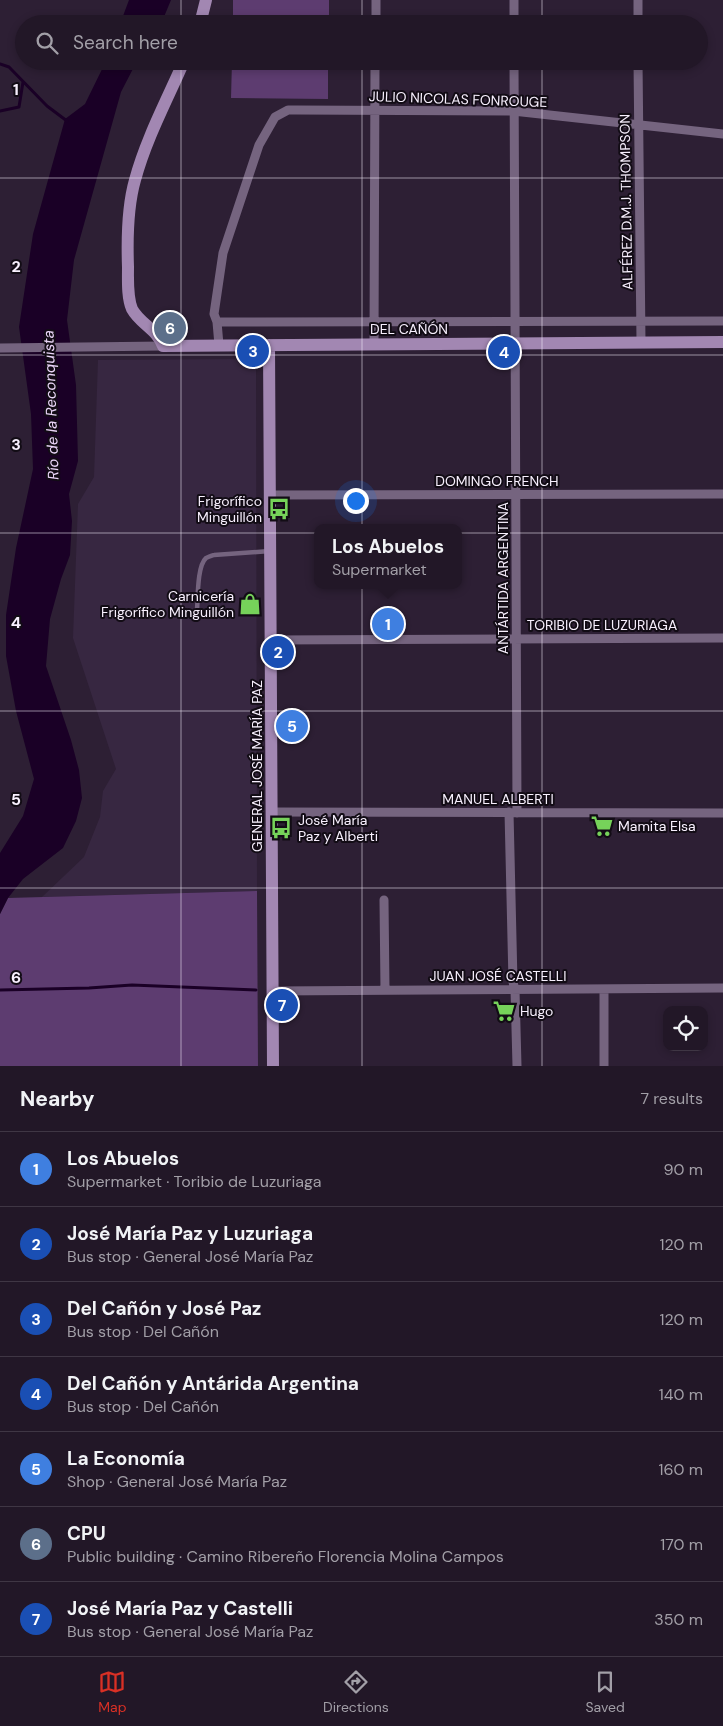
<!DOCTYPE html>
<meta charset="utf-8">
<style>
:root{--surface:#221727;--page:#2e2433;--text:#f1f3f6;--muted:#a29fa7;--line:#3f3644;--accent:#d93025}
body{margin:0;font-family:"DM Sans",sans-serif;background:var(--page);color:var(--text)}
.controls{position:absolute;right:15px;bottom:15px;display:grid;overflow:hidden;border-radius:10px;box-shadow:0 2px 8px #0003}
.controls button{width:45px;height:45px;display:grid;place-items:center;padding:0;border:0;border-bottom:1px solid var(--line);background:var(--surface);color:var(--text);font:25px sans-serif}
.you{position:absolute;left:355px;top:500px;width:18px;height:18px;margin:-12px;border:4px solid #fff;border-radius:50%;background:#1a73e8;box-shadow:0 0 0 8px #1a73e833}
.badge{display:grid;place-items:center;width:32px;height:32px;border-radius:50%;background:var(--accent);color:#fff;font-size:16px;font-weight:700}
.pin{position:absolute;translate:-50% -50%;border:2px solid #fff;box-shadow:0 1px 5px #0006}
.popup{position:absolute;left:314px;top:524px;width:148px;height:65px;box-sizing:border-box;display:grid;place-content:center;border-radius:10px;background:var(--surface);filter:drop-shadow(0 1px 4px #0005);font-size:16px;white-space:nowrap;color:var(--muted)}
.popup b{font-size:19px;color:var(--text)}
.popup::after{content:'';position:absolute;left:50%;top:100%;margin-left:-10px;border:10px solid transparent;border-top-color:var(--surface)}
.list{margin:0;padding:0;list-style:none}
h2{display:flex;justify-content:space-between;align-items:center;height:65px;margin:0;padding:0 20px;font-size:21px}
h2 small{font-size:16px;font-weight:400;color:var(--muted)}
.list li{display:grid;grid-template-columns:32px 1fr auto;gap:15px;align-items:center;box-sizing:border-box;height:75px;padding:0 20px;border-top:1px solid var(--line)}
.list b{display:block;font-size:19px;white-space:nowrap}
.list p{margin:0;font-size:16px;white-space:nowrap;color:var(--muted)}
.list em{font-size:16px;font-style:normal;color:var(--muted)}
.icon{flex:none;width:28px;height:28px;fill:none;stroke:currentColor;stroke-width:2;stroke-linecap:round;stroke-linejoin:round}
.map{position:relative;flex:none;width:723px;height:1066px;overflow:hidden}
.search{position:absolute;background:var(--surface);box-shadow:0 2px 8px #0003;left:15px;right:15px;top:15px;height:55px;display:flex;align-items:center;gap:12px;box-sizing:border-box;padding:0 18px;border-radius:28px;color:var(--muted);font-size:19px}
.sheet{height:590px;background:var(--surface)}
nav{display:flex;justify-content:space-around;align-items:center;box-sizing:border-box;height:70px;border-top:1px solid var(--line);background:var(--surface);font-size:14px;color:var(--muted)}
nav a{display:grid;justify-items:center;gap:2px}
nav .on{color:var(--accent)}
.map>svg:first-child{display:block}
.built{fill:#372741}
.green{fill:#5d3c70}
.water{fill:#1a0026}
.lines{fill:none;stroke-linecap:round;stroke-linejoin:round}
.stream{stroke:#1a0026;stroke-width:3}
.lane{stroke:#75647f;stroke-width:4.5}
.street{stroke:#75647f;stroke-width:9}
.secondary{stroke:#a287b2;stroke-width:12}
.grid{fill:none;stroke:#f8f0fe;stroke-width:1;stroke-opacity:0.55}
.labels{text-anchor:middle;stroke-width:4;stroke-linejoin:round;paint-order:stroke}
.street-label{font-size:14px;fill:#f8f0fe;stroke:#120c15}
.poi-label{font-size:14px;fill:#f8f0fe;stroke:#120c15;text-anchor:start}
.water-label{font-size:15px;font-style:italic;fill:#ead5f8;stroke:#120c15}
.grid-label{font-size:16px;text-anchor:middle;font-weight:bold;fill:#f8f0fe;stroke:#120c15;stroke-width:4;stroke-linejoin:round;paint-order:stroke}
</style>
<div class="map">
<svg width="723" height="1066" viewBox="0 0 723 1066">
<rect width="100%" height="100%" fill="#2d1f34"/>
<path class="built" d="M251 359 256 362 257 891 42 897 84 857 100 817 103 791 116 769 73 638 78 504 94 477 98 360Z"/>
<path class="green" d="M233 0H329V24H233Z
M232 61H328V99L231 98Z
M257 891 258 1066H0V914L8 898Z"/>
<path class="water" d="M129 0H171L161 24H120Z
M106 61H137L121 92 74 260 67 320 76 385 78 461 69 494 72 521 70 555 61 579 50 619 46 666 71 740 79 770 82 798 76 821 63 848 23 879 8 898 0 914V853L23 816 34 779 16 711 6 656V615L16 548 33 469 31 414 19 327 33 234 65 119 85 104Z"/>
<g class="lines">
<path class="stream" d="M0 64 9 67 47 106 67 121
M0 111 19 107 23 82
M0 990 89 988 132 985 256 990"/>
<path class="lane" d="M197 610C198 598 197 566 206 558 206 558 213 555 214 555L270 551"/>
<path class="street" d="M638 0V24
M376 24V0
M514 24V0
M514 61 517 813
M638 61 641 342
M217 322 723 321
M374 344 375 61
M219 345 217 322 214 314 223 253 259 145 275 117 288 110H296L513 111 723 134
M0 348 163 346
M271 495 723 494
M271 640 723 638
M272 812 723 813
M509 812 513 982 515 990 517 1066
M384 900 385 990
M604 989V1066
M273 991 723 988"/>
<path class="secondary" d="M200 24 206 0
M184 61C167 100 146 139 135 180 127 208 127 239 128 267 128 280 127 297 132 309 140 324 157 329 163 346L723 342
M269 345 273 1066"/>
</g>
<path class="grid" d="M181 0V24M362 0V24M542 0V24M181 61V1066M362 61V1066M542 61V1066M0 178H723M0 355H723M0 533H723M0 711H723M0 888H723"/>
<defs>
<g id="bus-bare" transform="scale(1.725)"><path d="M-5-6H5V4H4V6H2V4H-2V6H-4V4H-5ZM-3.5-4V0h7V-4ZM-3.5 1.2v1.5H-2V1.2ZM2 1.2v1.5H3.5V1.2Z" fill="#76d25a" stroke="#120c15" stroke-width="2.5" paint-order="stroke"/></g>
<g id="shop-bare" transform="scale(1.725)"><path d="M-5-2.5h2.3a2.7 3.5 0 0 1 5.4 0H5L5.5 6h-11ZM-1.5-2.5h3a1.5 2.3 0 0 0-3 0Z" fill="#76d25a" stroke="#120c15" stroke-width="2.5" paint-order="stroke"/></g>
<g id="supermarket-bare" transform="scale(1.725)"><path d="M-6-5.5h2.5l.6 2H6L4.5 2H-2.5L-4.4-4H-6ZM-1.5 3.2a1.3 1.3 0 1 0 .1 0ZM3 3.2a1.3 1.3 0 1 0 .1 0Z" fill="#76d25a" stroke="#120c15" stroke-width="2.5" paint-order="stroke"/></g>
</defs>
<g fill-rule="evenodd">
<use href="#bus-bare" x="279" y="509"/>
<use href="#shop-bare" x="250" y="604"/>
<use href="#supermarket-bare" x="602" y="826"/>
<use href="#bus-bare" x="281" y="828"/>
<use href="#supermarket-bare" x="504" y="1011"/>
</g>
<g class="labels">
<g class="street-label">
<text transform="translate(458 99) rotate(2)" y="5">JULIO NICOLAS FONROUGE</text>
<text transform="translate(626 202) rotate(-91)" y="5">ALFÉREZ D.M.J. THOMPSON</text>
<text x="409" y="334">DEL CAÑÓN</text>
<text x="497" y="486">DOMINGO FRENCH</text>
<text transform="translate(503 578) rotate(-90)" y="5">ANTÁRTIDA ARGENTINA</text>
<text x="602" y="630">TORIBIO DE LUZURIAGA</text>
<text transform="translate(257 766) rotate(-90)" y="5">GENERAL JOSÉ MARÍA PAZ</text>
<text x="498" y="804">MANUEL ALBERTI</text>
<text x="498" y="981">JUAN JOSÉ CASTELLI</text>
</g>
<g class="poi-label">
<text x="262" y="506" text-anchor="end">Frigorífico<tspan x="262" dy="16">Minguillón</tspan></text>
<text x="234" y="601" text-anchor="end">Carnicería<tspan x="234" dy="16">Frigorífico Minguillón</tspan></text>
<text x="298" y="825">José María<tspan x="298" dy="16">Paz y Alberti</tspan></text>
<text x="618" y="831">Mamita Elsa</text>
<text x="520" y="1016">Hugo</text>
</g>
<g class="water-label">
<text transform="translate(51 405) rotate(-92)" y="5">Río de la Reconquista</text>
</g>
</g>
<g class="grid-label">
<text x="16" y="95">1</text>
<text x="16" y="272">2</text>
<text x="16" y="450">3</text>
<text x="16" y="628">4</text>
<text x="16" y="805">5</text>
<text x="16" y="983">6</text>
</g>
</svg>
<div class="controls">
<button><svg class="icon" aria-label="locate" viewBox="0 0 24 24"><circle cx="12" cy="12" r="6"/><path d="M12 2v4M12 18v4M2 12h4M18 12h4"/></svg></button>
</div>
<div class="you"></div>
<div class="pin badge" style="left:388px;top:624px;background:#3f7fe0">1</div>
<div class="popup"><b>Los Abuelos</b>Supermarket</div>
<div class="pin badge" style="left:278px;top:652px;background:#1a4fb4">2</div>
<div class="pin badge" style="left:253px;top:351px;background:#1a4fb4">3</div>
<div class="pin badge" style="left:504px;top:352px;background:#1a4fb4">4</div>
<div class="pin badge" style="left:292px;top:726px;background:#3f7fe0">5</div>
<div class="pin badge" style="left:170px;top:328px;background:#5c6f8a">6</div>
<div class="pin badge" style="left:282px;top:1005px;background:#1a4fb4">7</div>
<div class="search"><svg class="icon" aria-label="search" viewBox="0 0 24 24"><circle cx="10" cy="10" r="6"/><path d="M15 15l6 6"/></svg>Search here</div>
</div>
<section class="sheet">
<h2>Nearby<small>7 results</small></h2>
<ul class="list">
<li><span class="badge" style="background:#3f7fe0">1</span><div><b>Los Abuelos</b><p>Supermarket · Toribio de Luzuriaga</p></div><em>90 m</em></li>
<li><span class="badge" style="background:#1a4fb4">2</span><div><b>José María Paz y Luzuriaga</b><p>Bus stop · General José María Paz</p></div><em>120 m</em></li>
<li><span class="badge" style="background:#1a4fb4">3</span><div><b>Del Cañón y José Paz</b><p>Bus stop · Del Cañón</p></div><em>120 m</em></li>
<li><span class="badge" style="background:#1a4fb4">4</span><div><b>Del Cañón y Antárida Argentina</b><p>Bus stop · Del Cañón</p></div><em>140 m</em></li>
<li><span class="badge" style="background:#3f7fe0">5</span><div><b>La Economía</b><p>Shop · General José María Paz</p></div><em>160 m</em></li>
<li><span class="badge" style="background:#5c6f8a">6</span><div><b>CPU</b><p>Public building · Camino Ribereño Florencia Molina Campos</p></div><em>170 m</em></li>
<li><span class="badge" style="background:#1a4fb4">7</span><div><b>José María Paz y Castelli</b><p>Bus stop · General José María Paz</p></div><em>350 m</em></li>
</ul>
</section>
<nav>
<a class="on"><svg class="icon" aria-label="map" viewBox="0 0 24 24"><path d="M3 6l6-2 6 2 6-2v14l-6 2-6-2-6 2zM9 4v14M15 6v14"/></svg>Map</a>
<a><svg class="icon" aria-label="directions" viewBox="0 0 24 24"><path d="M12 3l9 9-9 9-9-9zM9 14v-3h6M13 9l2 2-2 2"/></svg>Directions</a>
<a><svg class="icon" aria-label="saved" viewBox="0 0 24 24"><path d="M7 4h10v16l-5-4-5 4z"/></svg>Saved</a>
</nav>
